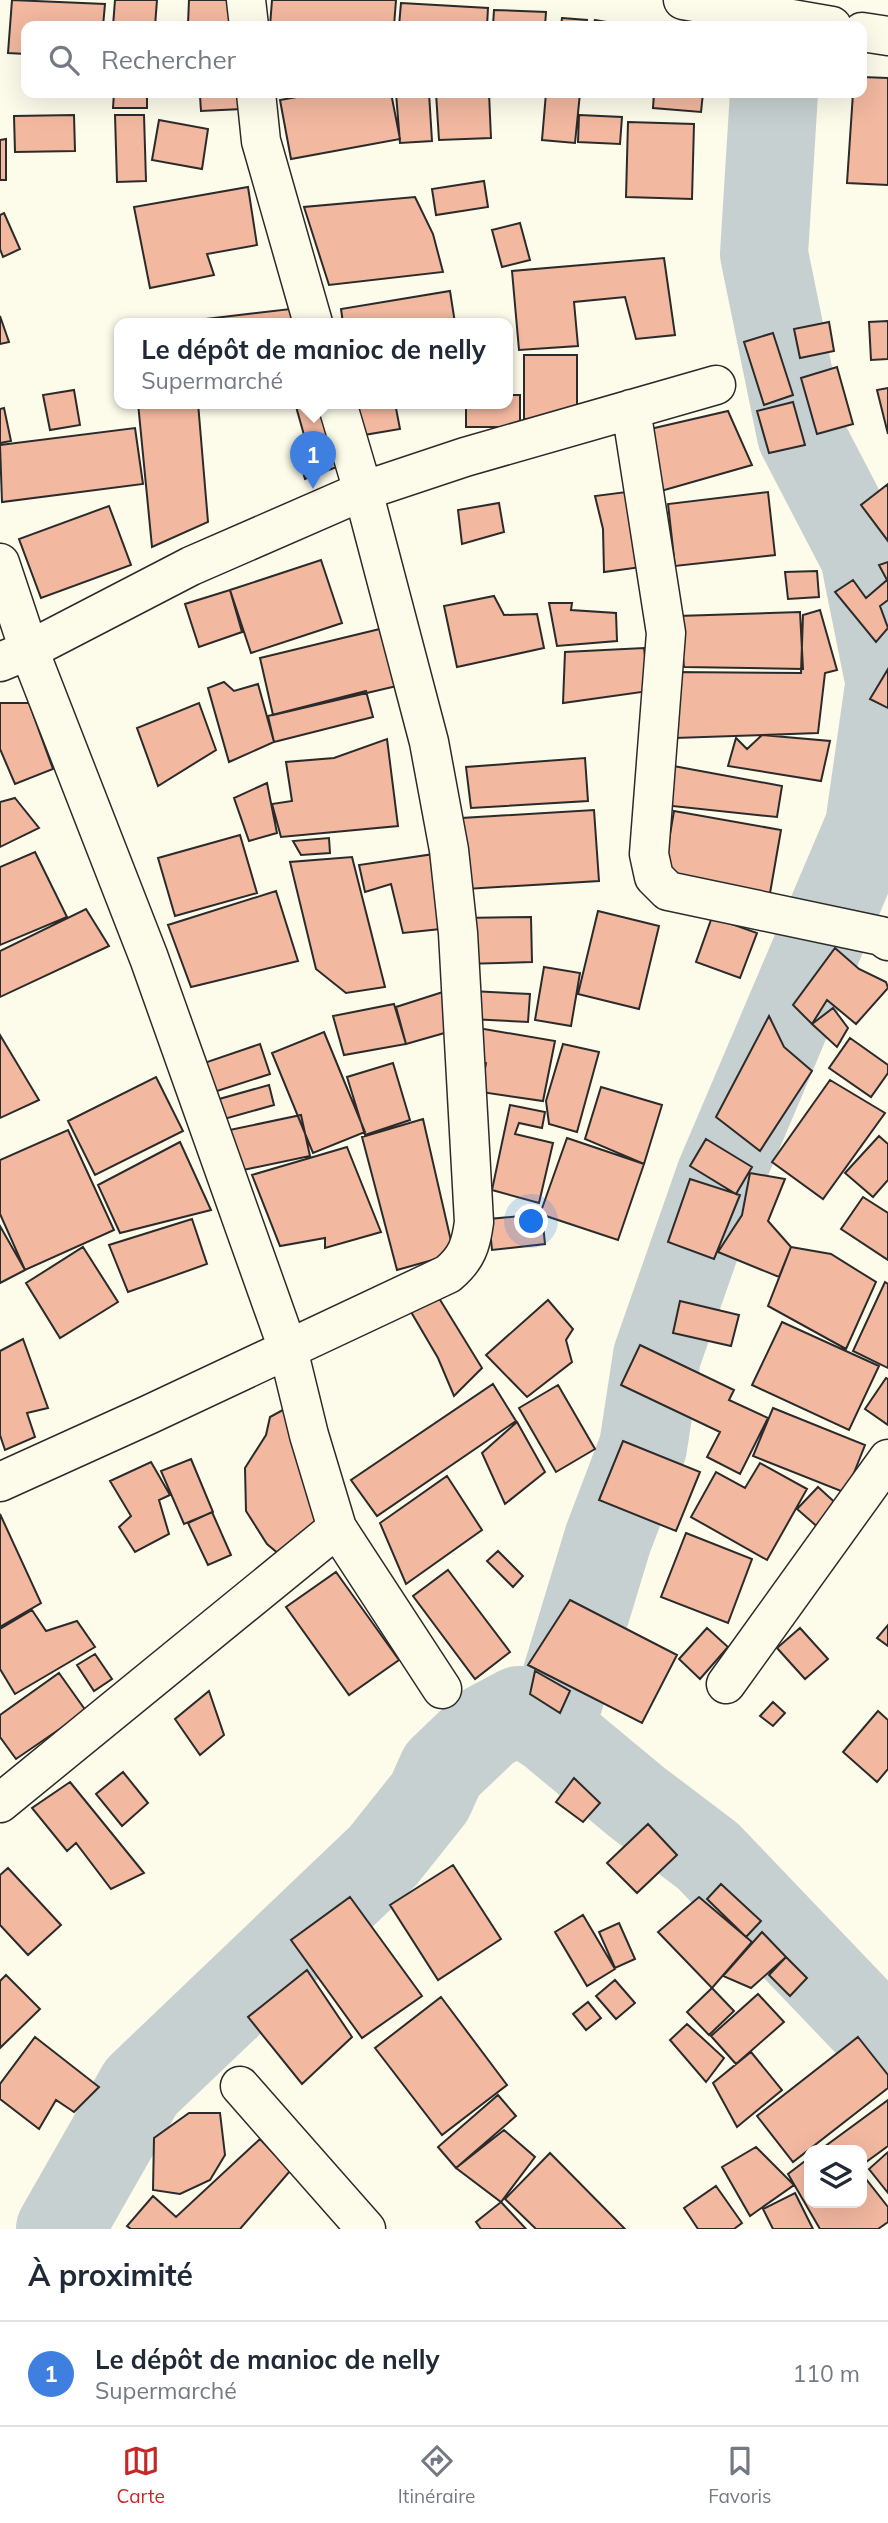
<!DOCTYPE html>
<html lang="fr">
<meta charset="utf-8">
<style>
:root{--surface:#fff;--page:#f2f2f3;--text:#1f2937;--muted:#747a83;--line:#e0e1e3;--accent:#c62828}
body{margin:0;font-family:Mulish,sans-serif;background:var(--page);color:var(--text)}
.controls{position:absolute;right:21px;bottom:21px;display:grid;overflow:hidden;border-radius:14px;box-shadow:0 7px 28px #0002}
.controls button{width:63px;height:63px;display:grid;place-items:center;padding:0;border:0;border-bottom:2px solid var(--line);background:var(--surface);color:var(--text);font:35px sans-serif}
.you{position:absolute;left:532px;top:1222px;width:24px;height:24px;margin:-18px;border:5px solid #fff;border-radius:50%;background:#1a73e8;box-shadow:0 0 0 10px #1a73e833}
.badge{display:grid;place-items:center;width:46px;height:46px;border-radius:50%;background:var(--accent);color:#fff;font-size:23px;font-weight:700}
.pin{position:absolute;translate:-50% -58px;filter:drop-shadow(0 2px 4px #0008)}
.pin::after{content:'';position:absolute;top:37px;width:24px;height:21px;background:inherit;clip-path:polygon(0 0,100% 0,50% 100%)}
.popup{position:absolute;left:114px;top:318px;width:399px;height:91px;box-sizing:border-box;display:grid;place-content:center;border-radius:14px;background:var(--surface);filter:drop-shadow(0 2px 5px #0005);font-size:23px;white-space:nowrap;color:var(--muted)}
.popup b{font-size:26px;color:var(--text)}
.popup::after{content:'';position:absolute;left:50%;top:100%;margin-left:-14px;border:14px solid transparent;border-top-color:var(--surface)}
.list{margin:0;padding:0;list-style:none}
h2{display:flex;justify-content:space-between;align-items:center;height:91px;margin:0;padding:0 28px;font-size:30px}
h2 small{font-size:23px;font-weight:400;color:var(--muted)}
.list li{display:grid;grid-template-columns:46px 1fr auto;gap:21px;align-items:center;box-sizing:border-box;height:105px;padding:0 28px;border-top:2px solid var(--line)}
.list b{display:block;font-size:26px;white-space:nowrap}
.list p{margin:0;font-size:23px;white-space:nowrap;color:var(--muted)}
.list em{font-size:23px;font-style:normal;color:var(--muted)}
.icon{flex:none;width:38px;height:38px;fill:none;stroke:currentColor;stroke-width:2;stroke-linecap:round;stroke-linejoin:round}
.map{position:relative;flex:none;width:888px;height:2229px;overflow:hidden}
.search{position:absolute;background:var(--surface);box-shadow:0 7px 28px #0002;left:21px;right:21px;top:21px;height:77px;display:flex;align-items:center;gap:18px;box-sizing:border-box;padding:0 24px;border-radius:14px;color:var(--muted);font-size:26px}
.sheet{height:196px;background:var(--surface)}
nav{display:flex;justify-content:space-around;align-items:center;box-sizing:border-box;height:98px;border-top:2px solid var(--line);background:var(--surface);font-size:19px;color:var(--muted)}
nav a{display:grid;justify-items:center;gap:4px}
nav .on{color:var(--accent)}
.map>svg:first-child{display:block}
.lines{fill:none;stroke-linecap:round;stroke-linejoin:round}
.river{stroke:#c7d0d0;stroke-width:88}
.building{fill:#f2b8a0;stroke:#2b2b2b;stroke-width:2}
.minor-casing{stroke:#2b2b2b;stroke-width:41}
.trunk-casing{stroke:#2b2b2b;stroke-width:41}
.minor{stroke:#fdfbea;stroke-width:38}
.trunk{stroke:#fdfbea;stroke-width:38}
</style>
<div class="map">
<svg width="888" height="2229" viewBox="0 0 888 2229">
<rect width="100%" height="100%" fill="#fdfbea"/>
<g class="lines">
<path class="river" d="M774 93 764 254 801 435 864 556 888 675
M550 1730 638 1803 708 1856 888 2044
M60 2229 141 2087 383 1856 430 1797 442 1770 487 1727 519 1710 550 1730 608 1539 643 1447 657 1356 720 1176 869 826 888 693"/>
</g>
<path class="building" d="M12 0 105 4 103 26H26V54L8 53Z
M115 0H157L155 26H113Z
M189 0H241L240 26 188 24Z
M272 0H396L394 26H270Z
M401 3 488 8 487 26H399Z
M494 10 546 12 545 26H493Z
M562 18 587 20 586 26H561Z
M595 20 618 24 617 26H593Z
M862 77 888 78V185L847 183 853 93H862Z
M114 93H147V108H113Z
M184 93H241L242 109 201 111 200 96H184Z
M319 93H391L400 139 291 159 280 100Z
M396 93H429L432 141 400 143Z
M436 93H489L491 138 439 140Z
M546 93H580L575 143 542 140Z
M654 93H703L701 112 653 108Z
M74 115 75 151 15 152 14 116Z
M115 115H144L146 181 117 182Z
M579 115 622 117 620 144 578 142Z
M159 120 208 129 202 169 152 160Z
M628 122 694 124 692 199 626 197Z
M6 139V180H0V140Z
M484 181 488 207 436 215 432 189Z
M248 187 257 245 207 254 214 275 150 288 134 207Z
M415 197 433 234 443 272 329 285 304 207Z
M4 213 20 249 3 257 0 249V215Z
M520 223 530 260 502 267 492 230Z
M664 258 675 335 636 339 625 297 574 302 578 346 519 350 512 271Z
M450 291 455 323H343L341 309Z
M299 308 301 323H172Z
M0 316 9 342 0 344Z
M888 321V359L871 360 869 322Z
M829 322 834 351 800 358 794 329Z
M773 333 793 395 764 405 744 342Z
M524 355H577V419H524Z
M837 367 853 424 817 434 801 378Z
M888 388V434L877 390Z
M74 390 80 425 50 430 43 395Z
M507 395H520V427H466V403H507Z
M793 402 805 445 769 453 757 411Z
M138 403H198L208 522 152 547Z
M295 403H320L337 467 305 479 295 445 306 442Z
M370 403H395L400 429 364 435 358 405Z
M4 408 11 441 0 443V409Z
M728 411 752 465 661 491 650 429Z
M135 428 143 484 2 502 0 445Z
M888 484V541L861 505Z
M634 491 649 566 604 572 603 529 595 496Z
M768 492 775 555 675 566 668 504Z
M499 503 504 532 462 544 458 510Z
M109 506 131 565 41 598 19 539Z
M321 560 342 623 251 653 230 590Z
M888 562V600L880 606 888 628 876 642 835 592 853 580 866 598 887 580 879 565Z
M817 571 819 597 788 599 785 572Z
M230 590 242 632 199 647 185 604Z
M494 596 504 615 537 614 544 648 457 667 444 606Z
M549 603H572L571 610 616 613 617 641 557 646Z
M820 610 837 670 825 673 818 733 675 738 674 672 801 673 803 615Z
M800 612 803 669 684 667 678 616Z
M388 627 401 685 273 715 260 658Z
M644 648 649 691 563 703 565 652Z
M888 669V708L870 699Z
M224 682 234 691 258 684 274 742 229 762 208 688Z
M366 691 373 717 274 742 268 716Z
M0 703H29L53 769 15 784 0 749Z
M199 703 216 750 158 786 137 728Z
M762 735 830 741 821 781 728 766 736 738 747 749Z
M387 739 398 826 281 837 272 804 292 801 286 762 334 758Z
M585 758 588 801 471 808 466 767Z
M668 765 782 786 777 817 644 803Z
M267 783 277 833 249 841 234 798Z
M15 798 39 828 0 847V802Z
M594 810 599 881 466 889 462 818Z
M674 811 781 830 769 899 662 881Z
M240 835 257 893 175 916 158 858Z
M329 838 330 853 301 855 293 841Z
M35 852 67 917 0 945V867Z
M434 854 450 928 403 933 391 884 365 892 359 865Z
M352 857 385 987 346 993 316 969 290 862Z
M276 891 298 961 191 987 168 925Z
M86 909 109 946 0 997V951Z
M598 911 659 926 639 1009 578 994Z
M531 917 532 962 462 964 461 918Z
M712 917 757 933 740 978 696 962Z
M835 948 859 969 886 982 888 988 856 1024 827 1000 812 1024 793 1005Z
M544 967 580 973 571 1026 535 1020Z
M446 991 462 1028 406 1044 396 1007Z
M471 991 530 994 528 1022 470 1019Z
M394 1004 406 1044 344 1055 333 1016Z
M833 1008 848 1028 837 1047 812 1024Z
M769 1016 784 1047 812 1071 760 1151 716 1117Z
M478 1028 555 1041 543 1101 481 1092 486 1063 476 1058Z
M324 1032 365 1132 313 1153 272 1053Z
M0 1035 39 1100 0 1118Z
M850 1038 888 1065V1073L871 1097 829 1068Z
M260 1044 270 1074 214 1092 204 1063Z
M563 1044 599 1052 577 1132 549 1124 546 1101Z
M393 1063 410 1120 365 1135 347 1077Z
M156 1077 183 1131 95 1175 68 1121Z
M830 1080 885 1113 823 1199 772 1162Z
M269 1085 274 1105 217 1121 212 1101Z
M601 1087 662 1105 644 1164 585 1139Z
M510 1105 545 1112 542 1128 519 1123 515 1134 553 1143 539 1203 492 1190Z
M301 1115 310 1156 229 1173 220 1132Z
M423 1119 454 1254 397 1270 362 1137Z
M68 1130 114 1230 25 1270 0 1214V1160Z
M879 1136 888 1144V1180L873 1197 845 1173Z
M567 1138 644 1164 618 1240 540 1214Z
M706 1139 752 1167 736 1194 690 1166Z
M180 1142 211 1210 120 1233 98 1185Z
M347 1147 381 1232 325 1248V1238L280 1246 252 1175Z
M750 1173 785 1179 768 1221 791 1247 779 1277 718 1252 742 1215Z
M690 1179 740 1195 714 1259 668 1242Z
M863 1197 888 1213V1260L841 1229Z
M542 1214 545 1244 492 1250 489 1219Z
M192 1219 207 1264 128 1292 109 1245Z
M0 1226 25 1270 0 1283Z
M83 1247 118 1302 60 1338 26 1283Z
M791 1247 831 1254 876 1282 846 1349 768 1306Z
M885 1282 888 1284V1368L853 1351Z
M434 1290 482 1368 454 1396 438 1358 404 1300Z
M548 1300 573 1329 566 1340 572 1362 527 1397 486 1355Z
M680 1301 739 1315 731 1346 673 1333Z
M782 1322 879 1366 849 1430 752 1385Z
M23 1339 48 1408 27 1413 35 1437 5 1450 0 1435V1351Z
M640 1345 734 1390 729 1400 768 1418 740 1474 707 1457 720 1432 621 1385Z
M886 1378 888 1379V1425L865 1409Z
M493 1384 516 1421 377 1516 351 1480Z
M558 1385 595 1449 556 1472 519 1408Z
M292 1405 334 1520 286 1560 267 1544 246 1511 245 1468 266 1435 270 1417Z
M773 1408 865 1445 846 1493 753 1456Z
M517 1422 545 1472 505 1504 482 1453Z
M623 1441 700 1472 676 1531 599 1500Z
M191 1459 213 1512 184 1524 161 1471Z
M151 1462 170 1495 159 1500 169 1534 135 1552 119 1527 131 1516 110 1481Z
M760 1463 807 1489 767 1560 691 1517 716 1472 745 1488Z
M447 1476 482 1530 406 1584 380 1523Z
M818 1487 840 1507 820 1529 797 1509Z
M212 1512 231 1555 208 1565 188 1523Z
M0 1514 41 1603 0 1627Z
M686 1533 752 1559 728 1623 661 1597Z
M498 1551 523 1576 513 1587 487 1561Z
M448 1570 510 1652 475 1679 413 1596Z
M336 1572 399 1660 349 1695 286 1607Z
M570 1600 677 1655 642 1723 528 1665Z
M32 1610 46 1631 77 1621 95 1647 15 1694 0 1669V1629Z
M888 1625V1646L877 1638Z
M707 1628 728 1647 700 1679 679 1659Z
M800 1628 828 1659 805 1679 777 1648Z
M95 1654 112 1679 94 1691 77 1665Z
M535 1671 570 1691 560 1713 530 1694Z
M59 1673 86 1711 16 1759 0 1737V1715Z
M209 1691 224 1735 200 1755 175 1719Z
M773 1702 785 1713 773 1726 760 1716Z
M878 1711 888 1720V1769L877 1782 843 1752Z
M123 1772 148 1803 122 1826 96 1794Z
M574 1778 600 1803 583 1822 556 1802Z
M70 1782 144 1873 111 1889 76 1843 67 1851 32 1808Z
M648 1824 677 1855 637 1893 607 1863Z
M453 1865 501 1939 438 1980 390 1905Z
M8 1868 61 1925 28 1955 0 1925V1875Z
M721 1884 761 1921 746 1937 707 1899Z
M350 1897 422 1996 362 2038 291 1940Z
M699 1897 752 1942 712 1988 658 1932Z
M583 1915 615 1969 587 1986 555 1932Z
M619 1923 635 1959 615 1968 599 1932Z
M762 1932 786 1957 751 1988 723 1976Z
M786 1957 807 1978 790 1996 769 1975Z
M307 1970 352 2037 302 2084 248 2017Z
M6 1975 40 2009 0 2048V1981Z
M615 1980 635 2003 616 2019 596 1996Z
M712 1988 734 2011 709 2035 687 2012Z
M758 1994 784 2022 736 2064 711 2036Z
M441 1997 507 2085 442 2135 375 2048Z
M588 2002 601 2018 586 2030 573 2014Z
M687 2024 724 2058 706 2082 670 2040Z
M35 2037 99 2087 74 2112 56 2100 39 2129 0 2099V2084Z
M858 2037 888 2075V2088L793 2162 757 2116Z
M751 2052 782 2090 737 2127 713 2083Z
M498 2095 516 2116 456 2168 438 2147Z
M888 2100V2146L862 2165V2150H820Z
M189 2113H220L225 2155 210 2180 180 2194 153 2190 154 2138Z
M504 2130 535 2157 501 2202 456 2168Z
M260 2139 290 2171 240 2229H131L127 2226 153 2196 176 2217Z
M756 2147 794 2185 750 2216 722 2167Z
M888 2152V2193L869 2169Z
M550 2153 625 2229H536L505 2199Z
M809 2158V2203H862V2174L888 2207V2222L878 2229H820L788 2174Z
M716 2186 742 2223 734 2229H698L684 2208Z
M795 2193 813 2229H773L763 2209Z
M501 2202 526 2229H481L476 2222Z"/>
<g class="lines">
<g class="minor-casing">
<path id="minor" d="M246 0 249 26
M256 93 261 141 313 323
M631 409 666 633 649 854 654 877 668 891 881 936 888 941
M0 563 29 650 149 958 288 1349 309 1435 337 1528 442 1689
M0 662 29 650 191 566 363 491 465 457 716 385
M0 1482 148 1415 448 1274C467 1258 471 1245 474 1222L458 933 449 850 429 742 363 491 337 403
M726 1684 888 1459
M0 1803 337 1528
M240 2086 366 2229"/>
</g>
<g class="trunk-casing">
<path id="trunk" d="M683 0 832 26
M862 32 888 36"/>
</g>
<use href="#minor" class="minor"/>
<use href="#trunk" class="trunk"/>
</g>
</svg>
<div class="controls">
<button><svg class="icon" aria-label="layers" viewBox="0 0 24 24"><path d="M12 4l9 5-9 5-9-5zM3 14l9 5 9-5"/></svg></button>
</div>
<div class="you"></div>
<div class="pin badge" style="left:313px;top:489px;background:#3f7fe0">1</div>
<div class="popup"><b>Le dépôt de manioc de nelly</b>Supermarché</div>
<div class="search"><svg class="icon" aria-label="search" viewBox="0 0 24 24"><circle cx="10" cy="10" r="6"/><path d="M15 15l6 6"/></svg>Rechercher</div>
</div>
<section class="sheet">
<h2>À proximité<small></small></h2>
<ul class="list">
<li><span class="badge" style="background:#3f7fe0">1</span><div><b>Le dépôt de manioc de nelly</b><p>Supermarché</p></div><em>110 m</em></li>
</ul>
</section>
<nav>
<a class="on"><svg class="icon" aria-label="map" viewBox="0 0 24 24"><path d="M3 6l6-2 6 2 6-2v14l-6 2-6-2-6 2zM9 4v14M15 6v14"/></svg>Carte</a>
<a><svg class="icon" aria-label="directions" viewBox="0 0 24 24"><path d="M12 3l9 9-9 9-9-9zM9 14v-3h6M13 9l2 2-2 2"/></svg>Itinéraire</a>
<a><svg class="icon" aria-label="saved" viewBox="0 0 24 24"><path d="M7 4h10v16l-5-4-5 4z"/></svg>Favoris</a>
</nav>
